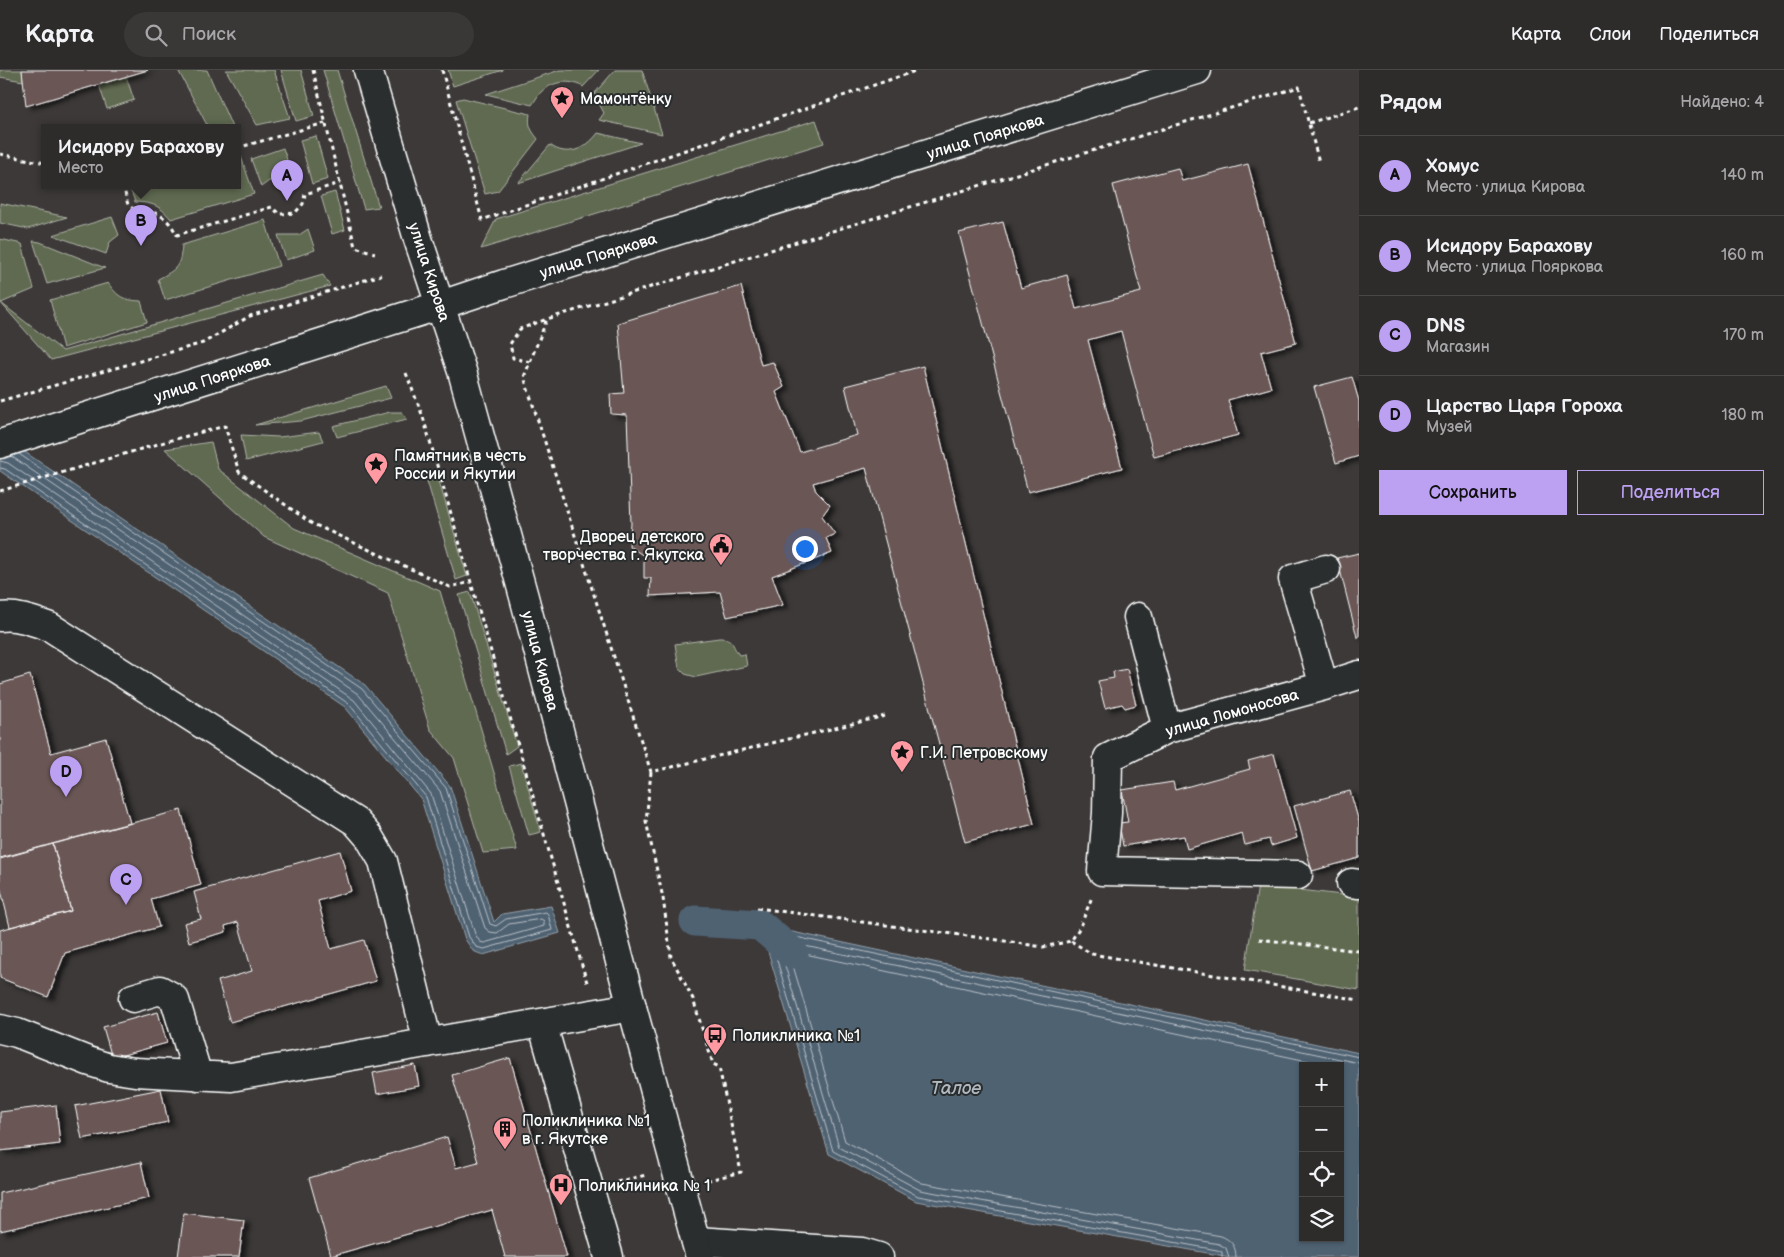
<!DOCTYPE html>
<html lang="ru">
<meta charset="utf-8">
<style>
:root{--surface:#2e2b2b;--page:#3a3737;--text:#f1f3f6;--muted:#a7a7a9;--line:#494747;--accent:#bca0f2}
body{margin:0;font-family:"Balsamiq Sans",sans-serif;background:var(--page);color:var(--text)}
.controls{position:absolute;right:15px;bottom:15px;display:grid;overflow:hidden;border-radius:0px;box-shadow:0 1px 4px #0004}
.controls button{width:45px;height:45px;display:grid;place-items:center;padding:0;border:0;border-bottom:1px solid var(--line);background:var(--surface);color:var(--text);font:25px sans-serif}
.you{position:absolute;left:804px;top:478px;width:18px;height:18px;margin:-12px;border:4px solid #fff;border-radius:50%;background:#1a73e8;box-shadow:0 0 0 8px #1a73e833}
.badge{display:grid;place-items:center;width:32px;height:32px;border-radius:50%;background:var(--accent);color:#111;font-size:16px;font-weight:700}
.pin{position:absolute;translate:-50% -41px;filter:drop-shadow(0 1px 2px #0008)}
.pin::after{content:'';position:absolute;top:26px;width:18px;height:15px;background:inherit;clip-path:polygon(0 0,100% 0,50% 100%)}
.popup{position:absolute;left:41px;top:54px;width:200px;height:65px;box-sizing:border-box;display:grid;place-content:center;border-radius:0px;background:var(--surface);filter:drop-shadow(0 1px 4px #0005);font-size:16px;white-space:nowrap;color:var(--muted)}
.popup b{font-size:19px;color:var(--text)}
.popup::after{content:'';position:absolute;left:50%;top:100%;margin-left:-10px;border:10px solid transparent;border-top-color:var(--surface)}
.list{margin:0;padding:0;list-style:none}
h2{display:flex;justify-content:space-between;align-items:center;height:65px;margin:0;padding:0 20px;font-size:21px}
h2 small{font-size:16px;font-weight:400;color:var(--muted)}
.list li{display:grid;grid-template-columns:32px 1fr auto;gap:15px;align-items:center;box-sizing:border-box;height:80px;padding:0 20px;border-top:1px solid var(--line)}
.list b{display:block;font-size:19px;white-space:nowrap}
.list p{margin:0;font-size:16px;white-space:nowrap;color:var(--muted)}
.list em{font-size:16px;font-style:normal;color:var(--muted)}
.actions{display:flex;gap:10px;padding:15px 20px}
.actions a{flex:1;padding:11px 0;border:1px solid var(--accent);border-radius:0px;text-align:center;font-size:18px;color:var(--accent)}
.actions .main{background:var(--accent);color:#111}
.icon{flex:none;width:28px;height:28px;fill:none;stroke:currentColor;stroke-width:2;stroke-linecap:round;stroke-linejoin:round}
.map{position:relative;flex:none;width:1359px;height:1187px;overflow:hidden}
header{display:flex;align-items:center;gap:30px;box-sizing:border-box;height:70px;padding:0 25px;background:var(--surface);border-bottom:1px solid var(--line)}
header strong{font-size:24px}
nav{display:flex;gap:28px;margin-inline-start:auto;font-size:18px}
.search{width:350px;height:45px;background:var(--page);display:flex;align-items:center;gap:12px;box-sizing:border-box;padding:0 18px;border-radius:28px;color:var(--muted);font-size:19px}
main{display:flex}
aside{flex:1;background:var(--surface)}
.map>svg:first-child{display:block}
.green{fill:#616a51;stroke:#b0b4a8}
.water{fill:#4f6272;stroke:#95a1aa;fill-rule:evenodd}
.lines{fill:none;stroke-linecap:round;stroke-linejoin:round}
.shore{stroke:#b9c0c7;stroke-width:1}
.canal{stroke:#4f6272;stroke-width:31}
.building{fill:#695654;stroke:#fff;filter:url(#shadow)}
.minor-casing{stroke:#fff;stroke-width:31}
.major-casing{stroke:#fff;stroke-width:31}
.path{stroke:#fff;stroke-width:3;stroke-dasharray:4 4;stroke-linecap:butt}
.minor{stroke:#2a2d2e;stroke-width:28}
.major{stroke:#2a2d2e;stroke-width:28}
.labels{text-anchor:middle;stroke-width:4;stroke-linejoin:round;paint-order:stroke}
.poi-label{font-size:16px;fill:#fff;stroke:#2a2d2e;text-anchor:start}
.street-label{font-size:16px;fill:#fff;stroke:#2a2d2e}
.water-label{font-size:18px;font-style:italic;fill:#b0b8c0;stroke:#2a2d2e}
</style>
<header>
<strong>Карта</strong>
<div class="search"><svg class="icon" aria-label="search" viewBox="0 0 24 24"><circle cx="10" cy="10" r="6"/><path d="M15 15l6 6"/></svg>Поиск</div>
<nav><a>Карта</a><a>Слои</a><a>Поделиться</a></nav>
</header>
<main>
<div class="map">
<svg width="1359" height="1187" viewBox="0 0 1359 1187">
<defs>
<filter id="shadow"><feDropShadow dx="5.5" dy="3" stdDeviation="2.5" flood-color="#0009"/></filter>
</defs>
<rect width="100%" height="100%" fill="#3d3939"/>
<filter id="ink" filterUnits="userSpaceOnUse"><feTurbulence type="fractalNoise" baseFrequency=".02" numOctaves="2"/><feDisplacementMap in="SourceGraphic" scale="10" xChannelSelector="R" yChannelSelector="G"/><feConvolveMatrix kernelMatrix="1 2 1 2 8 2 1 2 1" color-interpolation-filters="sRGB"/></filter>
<g filter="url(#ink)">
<path class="green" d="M0 0H22L23 11 0 7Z
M178 0H207L232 57H208Z
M226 0H274L290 48 257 55Z
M281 0H301L314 46 296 51Z
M323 0H337L379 137 364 139Z
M448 0H503L453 16Z
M560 0H599L583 17C570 9 553 11 541 22 538 25 535 31 532 35L486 24Z
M615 0H642L662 64 599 50 604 43 594 24Z
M126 6 134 30 107 39 99 15Z
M463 28 530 44C528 56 531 60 538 69L498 121 485 124 456 30Z
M816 50 824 73 481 179 496 149Z
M598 63 641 73 518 113 550 75C567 88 586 79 598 63Z
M316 66 328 109 312 114 300 70Z
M283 78 293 108 269 111 261 117 251 89Z
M239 81 254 124 171 149C159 135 153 133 135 132L129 115H237V82Z
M335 122 345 160 332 164 321 126Z
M0 133 67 147 28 159 0 153Z
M112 147 119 165 110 172 106 184 53 165Z
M265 150 279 196 165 230 158 209C177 199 180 197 182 175Z
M308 159 315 180 286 190 278 165H299Z
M0 169 22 174 34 219 1 233 63 281 323 205 330 216 51 290 0 232Z
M33 171 40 172 105 198 47 214Z
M108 213C118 227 123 230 141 231L147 252 63 278 50 230Z
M386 316 391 328 301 351 255 355Z
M390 342H402L407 349 337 367 333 356Z
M319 362 323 371 246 391 241 365 279 367Z
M211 372 218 399 294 458 440 521 517 780 483 783 454 688 430 659 388 523 264 467 165 379Z
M436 401 467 506 456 510 425 404Z
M470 522 517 676 506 684 459 525Z
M719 568C734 568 731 574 739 585L745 584 747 596 696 607 685 604 679 598 675 574Z
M521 693 541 762 529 765 509 696Z
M1258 815 1359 827V920L1245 900Z"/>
<path class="water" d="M0 365 365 615 450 716 494 852 502 844 551 836 560 863 483 885 473 881 465 869 421 729 345 637 0 401Z
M760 855 1359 983V1187H1230L916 1131 829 1084ZM1303 996H1340V1168H1303Z"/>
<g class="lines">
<path class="shore" d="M0 391 8 393 354 630 431 724 475 864 480 872 484 873 544 856V851L541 849 509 854 497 863 490 862 485 858 440 721 358 624 11 386
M0 398 5 399 349 634 426 727 469 867 476 877 484 879 552 860 548 844 546 842 506 849 496 856 490 854 446 718 362 619 19 384
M1222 1187V1182L1217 1180 918 1126 833 1081 769 863 772 862 1359 987
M1229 1187 1226 1178 1219 1174 920 1120 839 1077 778 872 781 871 1359 993
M1236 1187C1236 1176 1231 1170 1221 1166L922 1113 845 1071 789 882 791 881 1331 996"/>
<path class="canal" d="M695 851 760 855 793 883"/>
</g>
<path class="building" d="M22 0H148L26 36Z
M1248 94 1296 273 1261 282 1271 318 1228 330 1238 365 1154 387 1121 261 1088 270 1122 398 1028 422 959 163 1003 152 1021 218 1067 205 1076 239 1141 222 1113 115 1178 98 1182 111Z
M741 216 761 295 773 292 784 317 776 322 800 382 857 365 845 316 923 296 1034 754 965 772 866 398 813 413 816 421 830 435 822 446 835 464 826 468 832 483 772 506 783 535 727 547 720 522 650 526 651 508H644V486L629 476 631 454 627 345 611 344 610 324 624 323 618 253Z
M1352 307 1359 331V386L1336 393 1314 317Z
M1359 483V567H1357L1337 488Z
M1127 599 1136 635 1125 638 1122 634 1105 638 1098 611 1114 608 1113 602Z
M30 605 51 683 106 668 130 753 0 788V614Z
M1274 684 1297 768 1271 776 1269 769 1245 775 1242 763 1187 779 1184 766 1123 776 1119 753 1128 752 1122 720 1173 712 1175 720 1250 699 1248 691Z
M1350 721 1359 752V788L1312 801 1294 736Z
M181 740 201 815 151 829 159 857 65 883 48 927 0 908V860L71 841 53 774Z
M53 774 71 841 10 857 0 816V789Z
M340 781 351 821 318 831 331 879 364 870 376 911 230 952 218 911 252 901 238 852 225 856 226 862 189 872 184 853 201 849 194 822Z
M158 942 167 973 112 988 103 957Z
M510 988 567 1187H505L492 1140 331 1186 309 1108 447 1067 456 1098 478 1092 452 1005Z
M415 995 419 1016 377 1024 373 1003Z
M161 1019 168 1052 82 1069 75 1036Z
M56 1035 60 1074 0 1081V1042Z
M141 1092 149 1128 0 1161V1123Z
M184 1143 244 1150 239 1187H178Z"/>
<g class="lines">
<g class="minor-casing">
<path id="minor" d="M0 547C18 545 33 551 50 557L356 752 369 767 383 791 428 973
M1138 547 1167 659
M1324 616 1293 509 1326 499
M1298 805 1102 801 1107 743 1108 688 1167 659 1324 616 1359 605
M1351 813 1359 814
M133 928 160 920 171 926 175 930 198 1006
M542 953 609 1187
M0 959 17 963 88 991 109 998 135 1002 231 1007 632 937
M696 1171 862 1182 879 1187"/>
</g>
<g class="major-casing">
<path id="major" d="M368 0 418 169 462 301 524 527 632 937 700 1187
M0 374 441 235 504 214 1197 0"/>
</g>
<path class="path" d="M313 0 355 177 375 183
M442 0 482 150 918 0
M1309 53 1359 37
M237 78 325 53
M0 84 45 93
M123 115 128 135C137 142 139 141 150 142 164 144 171 154 177 165L272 137 279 144 295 143 303 134 305 124 340 113
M530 292 513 288 510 274 520 259 547 249
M406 303 423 347 588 916
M0 331 203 273 250 246 381 205
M0 421 168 371 225 356 239 402 311 453 450 517 471 512
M885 646 651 702 524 307 547 249 1299 17 1319 92
M651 702 646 751 663 828 671 887 693 929 713 994 719 997 741 1102 709 1110
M757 838 998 870 1043 877 1071 871 1080 857 1092 827
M1259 869 1359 881
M1071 871 1092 884 1359 930
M617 1112 646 1105"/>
<use href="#minor" class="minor"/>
<use href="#major" class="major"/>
</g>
</g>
<defs>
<g id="sight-pin" transform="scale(1.25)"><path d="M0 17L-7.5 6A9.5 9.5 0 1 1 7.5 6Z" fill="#ff9aa2" stroke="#2a2d2e"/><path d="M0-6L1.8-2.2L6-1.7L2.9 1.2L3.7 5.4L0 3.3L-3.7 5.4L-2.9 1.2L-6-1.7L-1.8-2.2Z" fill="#111"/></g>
<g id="civic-pin" transform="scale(1.25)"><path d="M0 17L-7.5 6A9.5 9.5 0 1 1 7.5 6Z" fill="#ff9aa2" stroke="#2a2d2e"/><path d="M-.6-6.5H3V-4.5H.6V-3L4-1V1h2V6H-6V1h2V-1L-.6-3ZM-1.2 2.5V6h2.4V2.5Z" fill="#111"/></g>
<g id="bus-pin" transform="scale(1.25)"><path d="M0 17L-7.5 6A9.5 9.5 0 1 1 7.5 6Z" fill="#ff9aa2" stroke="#2a2d2e"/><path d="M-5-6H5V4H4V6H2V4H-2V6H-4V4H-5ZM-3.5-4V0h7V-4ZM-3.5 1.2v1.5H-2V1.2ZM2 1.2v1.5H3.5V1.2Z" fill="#111"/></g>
<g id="building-pin" transform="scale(1.25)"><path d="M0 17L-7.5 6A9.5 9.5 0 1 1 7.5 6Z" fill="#ff9aa2" stroke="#2a2d2e"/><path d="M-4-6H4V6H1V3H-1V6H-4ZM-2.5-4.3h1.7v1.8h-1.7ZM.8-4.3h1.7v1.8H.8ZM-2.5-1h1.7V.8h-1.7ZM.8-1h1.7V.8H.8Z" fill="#111"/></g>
<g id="hospital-pin" transform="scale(1.25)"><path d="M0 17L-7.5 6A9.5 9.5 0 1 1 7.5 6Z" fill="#ff9aa2" stroke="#2a2d2e"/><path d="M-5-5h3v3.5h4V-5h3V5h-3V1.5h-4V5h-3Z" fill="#111"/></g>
</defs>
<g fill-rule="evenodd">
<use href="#sight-pin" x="562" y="28"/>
<use href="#sight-pin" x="376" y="394"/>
<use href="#civic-pin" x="721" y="475"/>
<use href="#sight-pin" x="902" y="682"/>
<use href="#bus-pin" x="715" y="965"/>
<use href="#building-pin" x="505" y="1059"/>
<use href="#hospital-pin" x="561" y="1115"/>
</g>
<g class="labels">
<g class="poi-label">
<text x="580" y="34">Мамонтёнку</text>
<text x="394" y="391">Памятник в честь<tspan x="394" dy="18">России и Якутии</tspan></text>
<text x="704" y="472" text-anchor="end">Дворец детского<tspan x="704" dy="18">творчества г. Якутска</tspan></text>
<text x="920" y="688">Г.И. Петровскому</text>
<text x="732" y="971">Поликлиника №1</text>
<text x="522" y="1056">Поликлиника №1<tspan x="522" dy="18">в г. Якутске</tspan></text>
<text x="578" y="1121">Поликлиника № 1</text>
</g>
<g class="street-label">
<text transform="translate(985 66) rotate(-17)" y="6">улица Пояркова</text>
<text transform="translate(598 185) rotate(-17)" y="6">улица Пояркова</text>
<text transform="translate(430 202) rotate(72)" y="6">улица Кирова</text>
<text transform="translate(212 308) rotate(-18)" y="6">улица Пояркова</text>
<text transform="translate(541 591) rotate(75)" y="6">улица Кирова</text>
<text transform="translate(1232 642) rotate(-16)" y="6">улица Ломоносова</text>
</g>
<g class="water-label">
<text x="956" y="1024">Талое</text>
</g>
</g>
</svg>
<div class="controls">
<button>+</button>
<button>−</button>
<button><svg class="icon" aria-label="locate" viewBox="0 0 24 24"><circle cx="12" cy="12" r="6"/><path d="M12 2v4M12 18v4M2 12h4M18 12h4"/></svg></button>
<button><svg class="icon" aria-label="layers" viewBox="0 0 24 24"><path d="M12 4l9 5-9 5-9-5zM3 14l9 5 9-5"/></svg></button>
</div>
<div class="you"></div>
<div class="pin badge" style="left:287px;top:131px">A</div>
<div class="pin badge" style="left:141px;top:176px">B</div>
<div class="popup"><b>Исидору Барахову</b>Место</div>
<div class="pin badge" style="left:126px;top:835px">C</div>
<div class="pin badge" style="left:66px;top:727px">D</div>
</div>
<aside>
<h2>Рядом<small>Найдено: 4</small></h2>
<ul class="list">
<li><span class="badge">A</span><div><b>Хомус</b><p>Место · улица Кирова</p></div><em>140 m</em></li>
<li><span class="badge">B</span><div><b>Исидору Барахову</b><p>Место · улица Пояркова</p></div><em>160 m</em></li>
<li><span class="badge">C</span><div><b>DNS</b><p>Магазин</p></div><em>170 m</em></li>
<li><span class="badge">D</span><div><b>Царство Царя Гороха</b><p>Музей</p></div><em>180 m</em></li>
</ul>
<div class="actions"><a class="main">Сохранить</a><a>Поделиться</a></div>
</aside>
</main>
